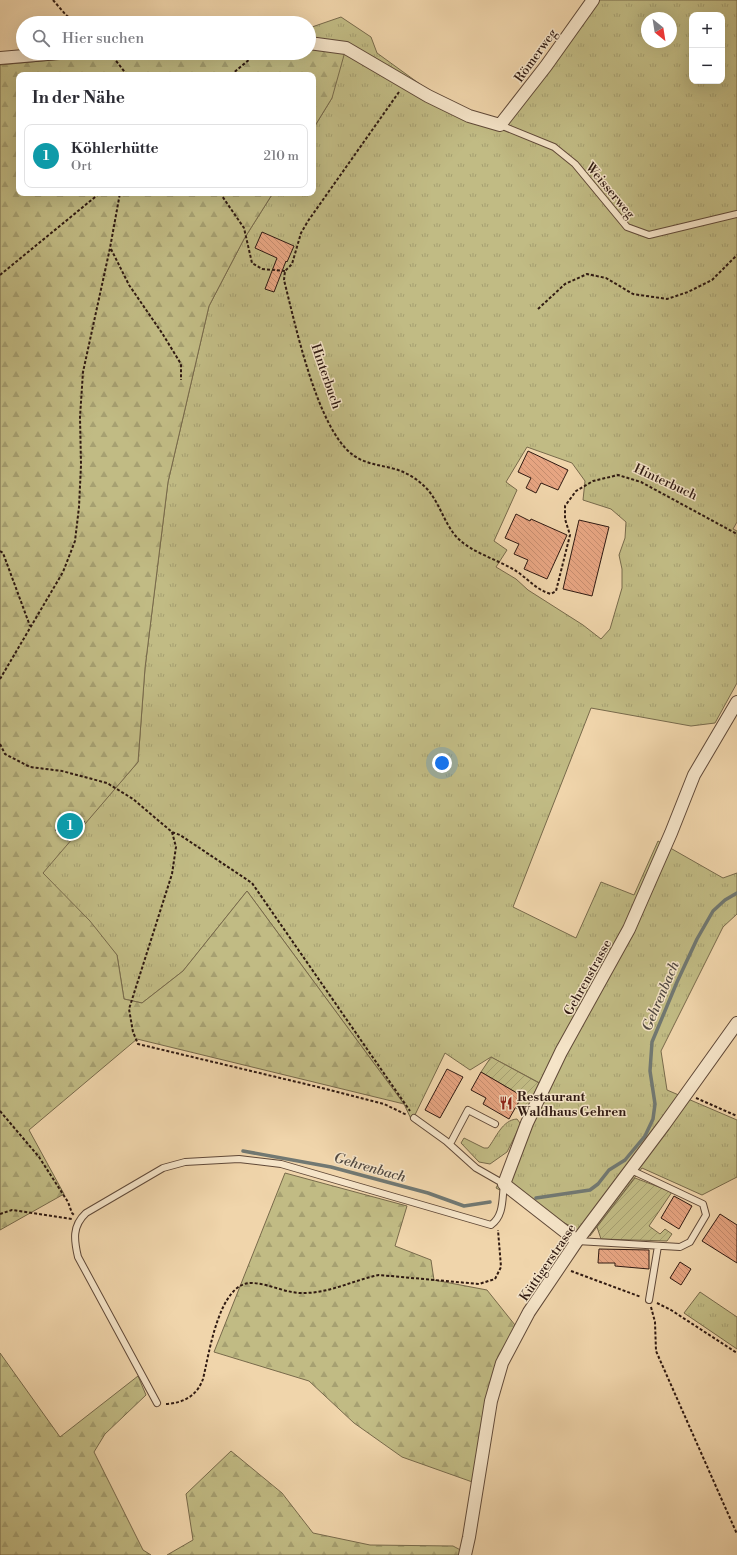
<!DOCTYPE html>
<html lang="de">
<meta charset="utf-8">
<style>
:root{--surface:#fff;--page:#f2f2f3;--text:#2b2b33;--muted:#7c7c81;--line:#e1e1e2;--accent:#7c3aed}
body{margin:0;font-family:"Libre Bodoni",serif;background:var(--page);color:var(--text)}
.controls{position:absolute;right:12px;top:12px;display:grid;overflow:hidden;border-radius:8px;box-shadow:0 4px 16px #0002}
.controls button{width:36px;height:36px;display:grid;place-items:center;padding:0;border:0;border-bottom:1px solid var(--line);background:var(--surface);color:var(--text);font:20px sans-serif}
.compass{position:absolute;left:641px;top:12px;width:36px;height:36px;border-radius:50%;background:var(--surface);box-shadow:0 4px 16px #0002;rotate:150deg}
.you{position:absolute;left:442px;top:763px;width:14px;height:14px;margin:-10px;border:3px solid #fff;border-radius:50%;background:#1a73e8;box-shadow:0 0 0 6px #1a73e833}
.badge{display:grid;place-items:center;width:26px;height:26px;border-radius:50%;background:var(--accent);color:#fff;font-size:13px;font-weight:700}
.pin{position:absolute;translate:-50% -50%;border:2px solid #fff;box-shadow:0 1px 4px #0006}
.list{margin:0;padding:0;list-style:none}
h2{display:flex;justify-content:space-between;align-items:center;height:52px;margin:0;padding:0 16px;font-size:17px}
h2 small{font-size:13px;font-weight:400;color:var(--muted)}
.list li{display:grid;grid-template-columns:26px 1fr auto;gap:12px;align-items:center;box-sizing:border-box;height:64px;margin:0 8px 8px;padding:0 8px;border:1px solid var(--line);border-radius:8px}
.list b{display:block;font-size:15px;white-space:nowrap}
.list p{margin:0;font-size:13px;white-space:nowrap;color:var(--muted)}
.list em{font-size:13px;font-style:normal;color:var(--muted)}
.icon{flex:none;width:22px;height:22px;fill:none;stroke:currentColor;stroke-width:2;stroke-linecap:round;stroke-linejoin:round}
.map{position:relative;flex:none;width:737px;height:1555px;overflow:hidden}
.search{position:absolute;background:var(--surface);box-shadow:0 4px 16px #0002;left:16px;top:16px;width:300px;height:44px;display:flex;align-items:center;gap:10px;box-sizing:border-box;padding:0 14px;border-radius:22px;color:var(--muted);font-size:15px}
.panel{position:absolute;background:var(--surface);box-shadow:0 4px 16px #0002;left:16px;top:72px;width:300px;height:124px;border-radius:8px}
.map>svg:first-child{display:block}
.grass{fill:url(#grass-tufts);stroke:#786a4b;fill-rule:evenodd}
.forest{fill:url(#forest-firs);stroke:#786a4b}
.garden{fill:url(#garden-furrows);stroke:#786a4b}
.lines{fill:none;stroke-linecap:round;stroke-linejoin:round}
.stream{stroke:#717872;stroke-width:3.5}
.building{fill:url(#building-back-hatch);stroke:#301a12}
.lane-casing{stroke:#604938;stroke-width:8}
.street-casing{stroke:#604938;stroke-width:14}
.path{stroke:#301a12;stroke-width:2;stroke-dasharray:3 2;stroke-linecap:butt}
.lane{stroke:#f5e4c8;stroke-width:6}
.street{stroke:#f5e4c8;stroke-width:12}
.labels{text-anchor:middle;stroke-width:3;stroke-linejoin:round;paint-order:stroke}
.street-label{font-size:13px;fill:#301a12;stroke:#f5e4c8}
.poi-label{font-size:13px;font-weight:bold;fill:#301a12;stroke:#f5e4c8;text-anchor:start}
.water-label{font-size:14px;font-style:italic;fill:#514942;stroke:#f5e4c8}
</style>
<div class="map">
<svg width="737" height="1555" viewBox="0 0 737 1555">
<defs>
<pattern id="grass-tufts" width="24" height="20" patternUnits="userSpaceOnUse"><rect width="24" height="20" fill="#c1bb84"/><path d="M3 7l-1-3M5 7V3M7 7l1-3M15 17l-1-3M17 17v-4M19 17l1-3" fill="none" stroke="#a6a071"/></pattern>
<pattern id="forest-firs" width="22" height="20" patternUnits="userSpaceOnUse"><rect width="22" height="20" fill="#c1bb84"/><path d="M5 1l3.5 6h-7zM16 11l3.5 6h-7z" fill="#a6a071"/></pattern>
<pattern id="garden-furrows" width="10" height="10" patternUnits="userSpaceOnUse"><rect width="10" height="10" fill="#c1bb84"/><path d="M-1 1l2-2M0 10L10 0M9 11l2-2" fill="none" stroke="#a6a071"/></pattern>
<pattern id="building-back-hatch" width="6" height="6" patternUnits="userSpaceOnUse"><rect width="6" height="6" fill="#e7a582"/><path d="M-1 5l2 2M0 0l6 6M5-1l2 2" fill="none" stroke="#c68d6f"/></pattern>
</defs>
<rect width="100%" height="100%" fill="#f0d5ab"/>
<filter id="stains"><feTurbulence type="fractalNoise" baseFrequency=".005" numOctaves="4"/><feColorMatrix values="0 0 0 0 .2 0 0 0 0 .09 0 0 0 0 .02 0 0 0 .5 -.17"/></filter>
<radialGradient id="worn" r=".72"><stop offset=".6" stop-color="#630" stop-opacity="0"/><stop offset="1" stop-color="#630" stop-opacity=".3"/></radialGradient>
<path class="grass" d="M586 0H737V522L733 529 737 531V683L715 723 691 726 591 708 513 907 576 938 601 882 634 895 658 841 723 878 737 873V914L723 927 661 1051 667 1090 737 1120V1177L702 1195 642 1168 590 1236 496 1188 549 1088 491 1057 470 1070 445 1053 412 1121 404 1104 247 891 183 971 142 1003 124 999 117 955 42 873 138 762 145 668 168 482 209 306 244 239 273 193H313V129L332 98 309 47V28L341 17 371 37 377 53 435 95 457 106 497 120 535 74ZM692 15H722V81H692ZM647 18H671V42H647ZM527 447 572 463 585 481 583 500 611 509 626 522 625 538 619 555 622 569V588L610 629 601 639 583 625 528 590 516 579 496 567 507 550 494 541 517 490 506 482Z
M517 1119 520 1123 519 1128 507 1152 490 1164 479 1162 461 1143 464 1138 484 1148H488C496 1138 502 1120 517 1119Z
M700 1292 737 1317V1349L684 1313Z"/>
<path class="forest" d="M309 47 346 48 332 98 313 129V75H19V193H273L244 239 209 306 168 482 145 668 138 762 43 873 90 921 117 955 124 999 142 1003 183 971 247 891 404 1104 137 1039 29 1130 64 1194 0 1230V65L122 53H309Z
M285 1173 407 1206 395 1246 431 1260 434 1280 487 1290 515 1325 484 1430 478 1484 402 1457 354 1423 309 1381 214 1352Z
M0 1353 60 1437 138 1376 146 1395 105 1434 94 1452 143 1550 151 1555H0Z
M231 1451 282 1493 313 1533 370 1545 453 1546 470 1555H167L193 1540 186 1494Z"/>
<path class="garden" d="M491 1057 539 1083 525 1113 516 1108 522 1096 481 1072Z
M635 1178 672 1192 649 1226 660 1234 665 1229 672 1234 667 1241 601 1239 597 1227Z"/>
<g class="lines">
<path class="stream" d="M243 1151 331 1167 428 1193 464 1206 490 1202
M536 1198 590 1190 598 1184 609 1170 625 1160 645 1136 653 1119 655 1104 650 1071 652 1042 677 982 697 939 713 911 725 900 737 893"/>
</g>
<path class="building" d="M262 232 294 246 287 262 286 261 274 292 265 289 277 258 255 248Z
M528 451 568 470 558 490 541 483 536 493 526 488 531 478 518 472Z
M516 514 530 521 531 519 567 535 547 579 524 569 528 560 514 554 519 544 505 538Z
M579 520 609 527 592 596 563 589Z
M72 811 85 822 68 841 55 830Z
M447 1069 463 1077 440 1118 425 1110Z
M481 1072 522 1096 509 1119 483 1104 486 1098 471 1090Z
M674 1196 692 1206 679 1229 661 1218Z
M720 1214 737 1225V1263L702 1241Z
M599 1249 649 1250V1269L615 1266V1263H598Z
M680 1262 691 1269 681 1285 670 1278Z"/>
<g class="lines">
<g class="lane-casing">
<path id="lane" d="M500 125 554 147 575 164 627 227 649 235 737 214
M450 1144 468 1110 495 1124
M577 1241 680 1247 690 1242 706 1215 703 1204 631 1170
M649 1300 658 1246
M157 1403 78 1257C74 1240 72 1226 86 1213L163 1168 185 1162 239 1159 281 1164 491 1225C504 1216 502 1199 504 1184L476 1168 446 1141 414 1118"/>
</g>
<g class="street-casing">
<path id="street" d="M309 43 346 48 428 96 469 116 500 125 546 66 593 0
M0 58 59 53
M577 1241 504 1184 527 1123 561 1052 629 929 671 833 694 775 737 702
M465 1555 469 1537 491 1401 502 1363 529 1312 577 1241 664 1125 737 1023"/>
</g>
<path class="path" d="M53 0 66 15 76 23
M110 53 127 75
M231 75 257 53
M399 92 308 221 301 233 292 264 285 271 284 280C295 323 317 429 353 455 365 464 380 465 395 469 408 473 419 480 428 490 439 503 444 521 454 534 469 553 499 559 519 573 530 581 537 590 551 594L556 591 570 535 565 519V506L576 491 593 481 618 475 641 482 737 534
M220 193 244 228 252 263 262 269 285 271
M111 249 129 285 162 333 181 364V380
M0 275 100 193
M538 309 565 284 587 274 606 278 633 294 667 299 688 292 712 280 737 255
M0 551 3 553 30 626
M0 679 63 572 75 541 79 507 81 465 80 417 83 372 110 248 120 193
M0 744 5 754 30 767 62 771 107 783 133 799 172 832 180 835 252 883 410 1111
M172 832 176 847 172 874 129 1009 133 1032 138 1044 318 1087 384 1104 407 1115
M696 1098 737 1116
M0 1111 39 1157 68 1202 72 1213 74 1215
M0 1214 12 1210 72 1219
M571 1271 641 1297
M657 1303 671 1310 737 1353
M651 1307 655 1322 656 1351 737 1534
M166 1404C183 1403 197 1396 203 1379 209 1355 219 1280 253 1283 270 1284 288 1294 304 1293 330 1293 354 1280 379 1275L479 1284 495 1279 501 1267 498 1230"/>
<use href="#lane" class="lane"/>
<use href="#street" class="street"/>
</g>
<defs>
<g id="restaurant-bare" transform="scale(1.08)"><path d="M-5-6h1v4h1v-4h1v4h1v-4h1v5L-1.5 .5V6h-2V.5L-5-1ZM5-6V6H3V1.5H1.5Q1.5-4 5-6Z" fill="#8f2418" stroke="#f5e4c8" stroke-width="2.5" paint-order="stroke"/></g>
</defs>
<g fill-rule="evenodd">
<use href="#restaurant-bare" x="506" y="1103"/>
</g>
<g class="labels">
<g class="street-label">
<text transform="translate(535 55) rotate(-54)" y="5">Römerweg</text>
<text transform="translate(611 190) rotate(50)" y="5">Weisserweg</text>
<text transform="translate(327 376) rotate(71)" y="5">Hinterbuch</text>
<text transform="translate(666 481) rotate(25)" y="5">Hinterbuch</text>
<text transform="translate(587 977) rotate(-61)" y="5">Gehrenstrasse</text>
<text transform="translate(547 1262) rotate(-56)" y="5">Küttigerstrasse</text>
</g>
<g class="poi-label">
<text x="517" y="1101">Restaurant<tspan x="517" dy="15">Waldhaus Gehren</tspan></text>
</g>
<g class="water-label">
<text transform="translate(660 996) rotate(-67)" y="5">Gehrenbach</text>
<text transform="translate(370 1167) rotate(16)" y="5">Gehrenbach</text>
</g>
</g>
<rect width="100%" height="100%" filter="url(#stains)"/>
<rect width="100%" height="100%" fill="url(#worn)"/>
</svg>
<div class="controls">
<button>+</button>
<button>−</button>
</div>
<svg class="compass" viewBox="-18 -18 36 36"><path d="M0-13l5 13h-10z" fill="#e53935"/><path d="M0 13l5-13h-10z" fill="#7c7c81"/></svg>
<div class="you"></div>
<div class="pin badge" style="left:70px;top:826px;background:#0f9aa8">1</div>
<div class="search"><svg class="icon" aria-label="search" viewBox="0 0 24 24"><circle cx="10" cy="10" r="6"/><path d="M15 15l6 6"/></svg>Hier suchen</div>
<section class="panel">
<h2>In der Nähe<small></small></h2>
<ul class="list">
<li><span class="badge" style="background:#0f9aa8">1</span><div><b>Köhlerhütte</b><p>Ort</p></div><em>210 m</em></li>
</ul>
</section>
</div>
